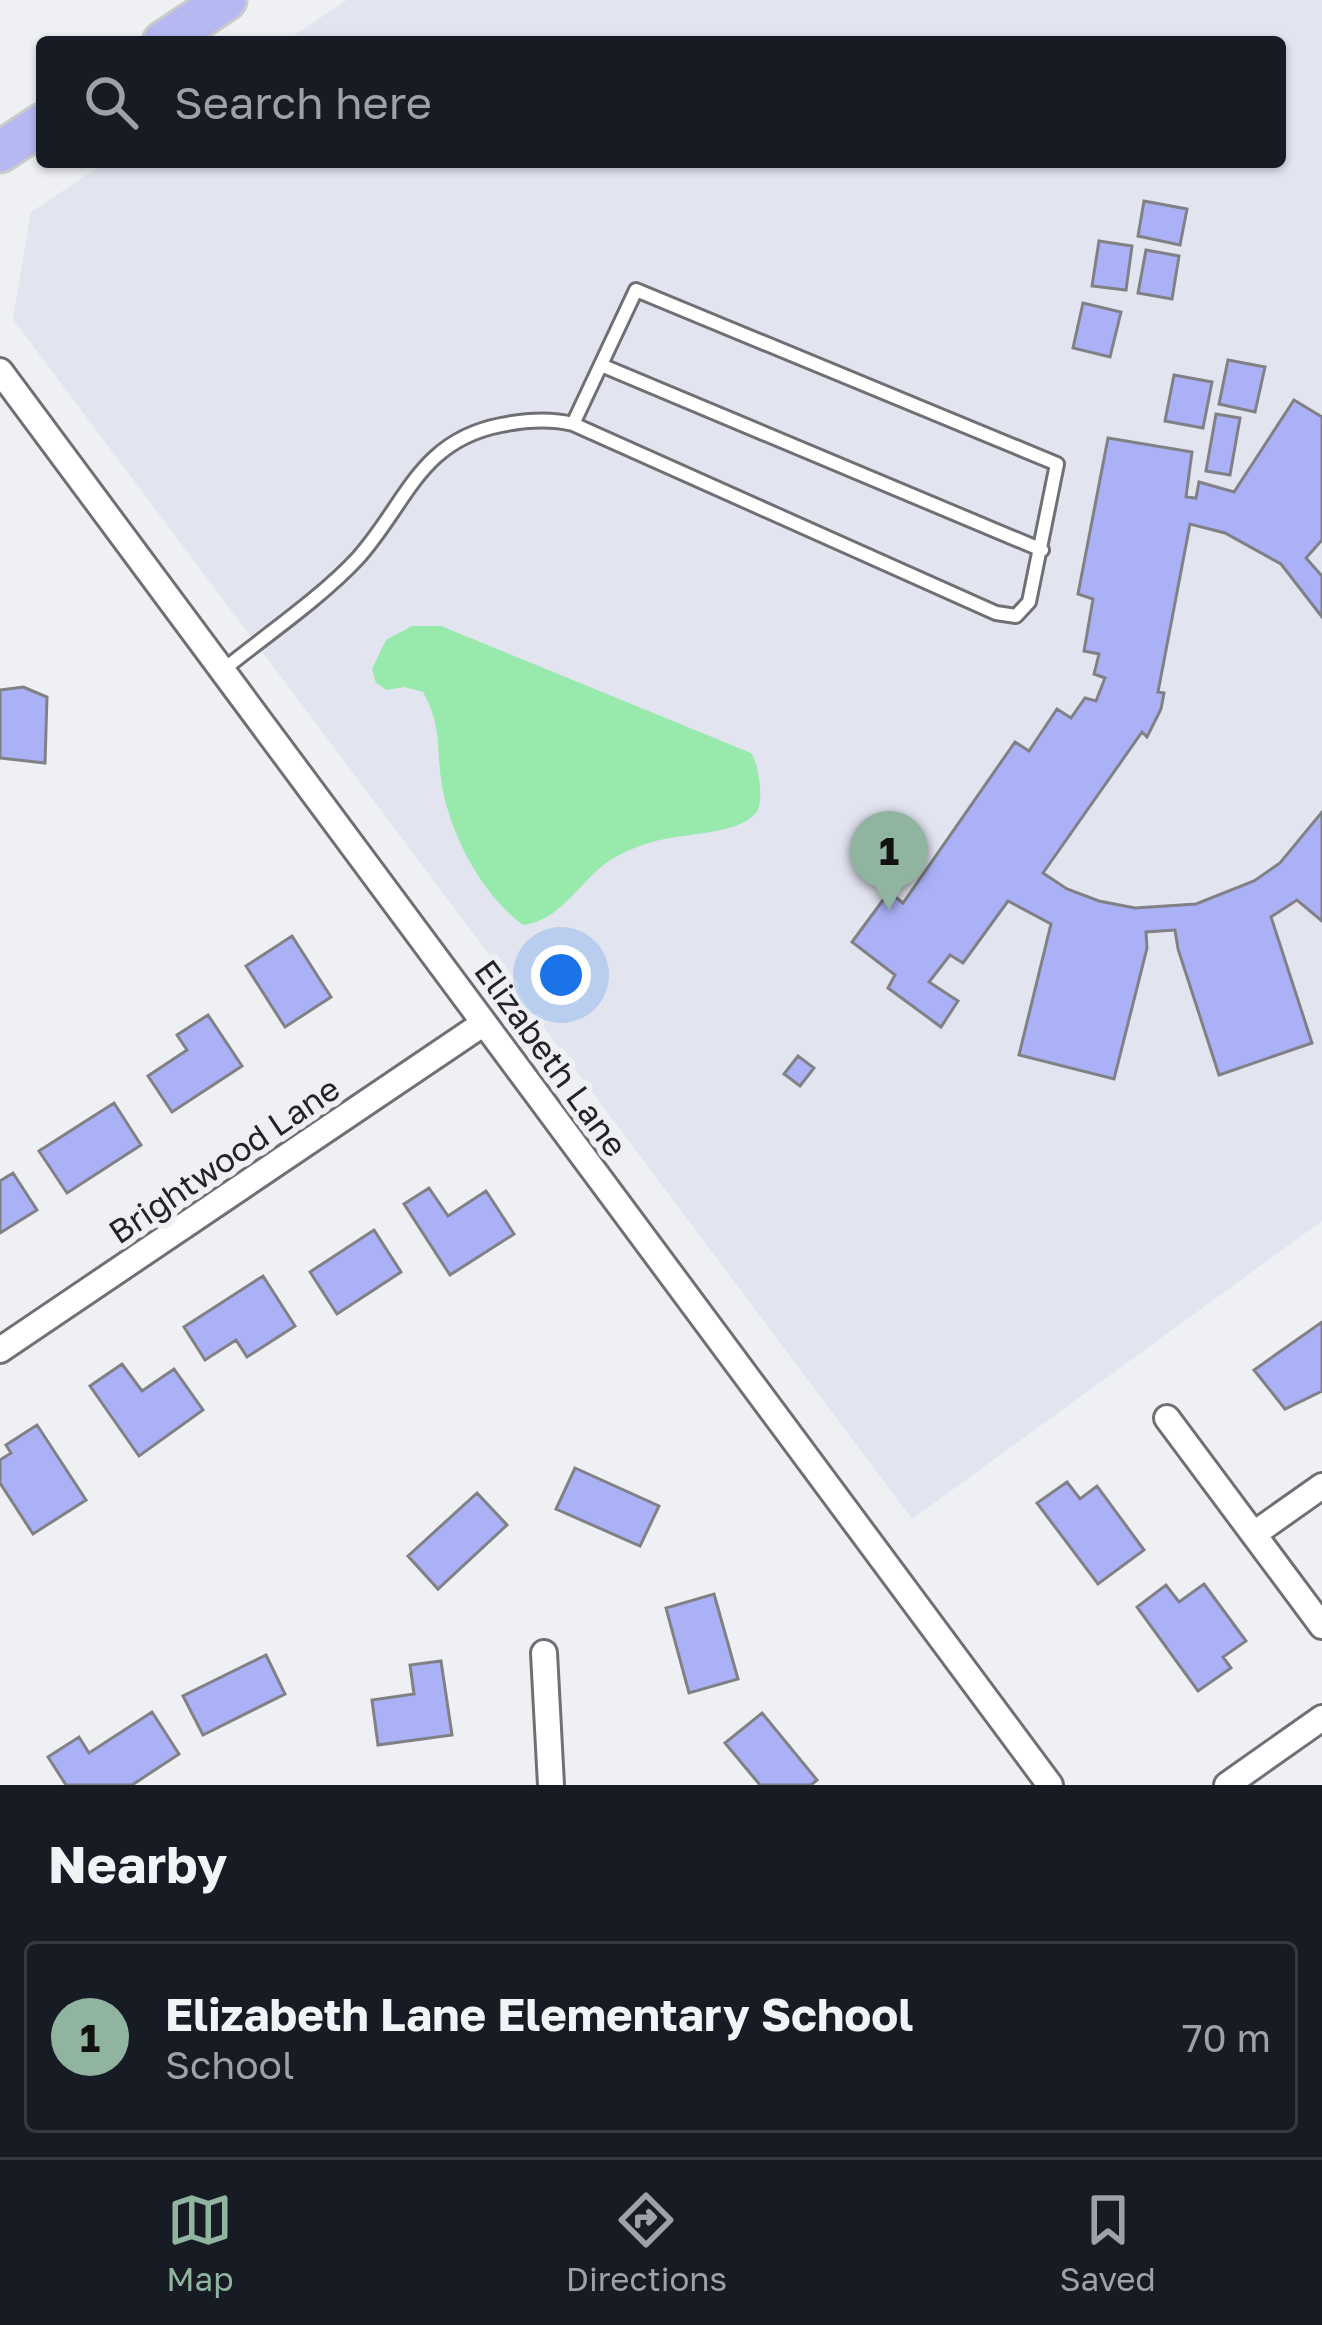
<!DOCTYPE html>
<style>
:root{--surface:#171b24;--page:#20242c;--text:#f1f3f6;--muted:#9ea1a6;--line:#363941;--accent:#90b4a0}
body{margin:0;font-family:"Golos Text",sans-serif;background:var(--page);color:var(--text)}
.you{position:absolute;left:561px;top:975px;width:42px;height:42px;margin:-30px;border:9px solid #fff;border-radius:50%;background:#1a73e8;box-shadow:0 0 0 18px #1a73e833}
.badge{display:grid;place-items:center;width:78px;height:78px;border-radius:50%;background:var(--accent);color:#111;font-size:39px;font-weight:700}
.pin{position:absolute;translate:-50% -99px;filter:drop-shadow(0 3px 6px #0008)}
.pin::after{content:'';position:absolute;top:63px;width:42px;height:36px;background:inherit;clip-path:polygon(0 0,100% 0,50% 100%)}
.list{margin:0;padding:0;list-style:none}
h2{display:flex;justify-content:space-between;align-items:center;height:156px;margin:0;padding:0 48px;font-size:51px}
h2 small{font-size:39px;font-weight:400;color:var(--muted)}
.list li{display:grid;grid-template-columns:78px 1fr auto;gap:36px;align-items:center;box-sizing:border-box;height:192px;margin:0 24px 24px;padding:0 24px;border:3px solid var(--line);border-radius:12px}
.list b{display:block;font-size:45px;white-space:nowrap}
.list p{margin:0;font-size:39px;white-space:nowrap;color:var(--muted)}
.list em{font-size:39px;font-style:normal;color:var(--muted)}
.icon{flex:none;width:66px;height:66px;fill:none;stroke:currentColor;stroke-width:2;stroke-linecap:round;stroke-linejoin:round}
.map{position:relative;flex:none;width:1322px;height:1785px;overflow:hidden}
.search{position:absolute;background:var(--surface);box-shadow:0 3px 9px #0004;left:36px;right:36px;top:36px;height:132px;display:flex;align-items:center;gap:30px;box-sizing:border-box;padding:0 42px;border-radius:12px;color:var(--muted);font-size:45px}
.sheet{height:372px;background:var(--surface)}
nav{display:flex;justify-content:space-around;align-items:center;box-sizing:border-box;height:168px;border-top:3px solid var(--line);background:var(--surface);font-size:33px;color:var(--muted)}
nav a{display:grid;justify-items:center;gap:6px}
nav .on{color:var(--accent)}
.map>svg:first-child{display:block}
.built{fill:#e2e4f0}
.green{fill:#97e9ac}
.building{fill:#aab1f6;stroke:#818185;stroke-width:3}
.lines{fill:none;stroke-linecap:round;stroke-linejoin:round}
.service-casing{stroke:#707074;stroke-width:18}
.minor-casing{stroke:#707074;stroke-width:30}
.primary-casing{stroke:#cacacb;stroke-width:45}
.service{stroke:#fff;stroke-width:12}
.minor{stroke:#fff;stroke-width:24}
.primary{stroke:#b6b9f1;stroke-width:39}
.labels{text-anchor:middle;stroke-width:12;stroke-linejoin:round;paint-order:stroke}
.street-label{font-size:33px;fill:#232425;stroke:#eff0f4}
</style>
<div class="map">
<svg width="1322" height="1785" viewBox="0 0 1322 1785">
<rect width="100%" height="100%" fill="#eff0f4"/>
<path class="built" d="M347 0H1322V1221L912 1519 13 319 31 212 106 162H1280V42H284Z"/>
<path class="green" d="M412 626H441L751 753C759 763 765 805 755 814 736 834 691 833 665 839 648 842 627 850 612 859 581 878 562 921 523 925 483 895 453 840 443 791 435 751 444 730 423 692L404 687 387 690 376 683 372 669 386 640Z"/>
<path class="building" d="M1144 201 1187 209 1180 245 1138 236Z
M1099 241 1132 246 1126 290 1092 286Z
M1146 250 1179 256 1172 299 1138 293Z
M1083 303 1121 312 1110 357 1073 348Z
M1228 360 1265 367 1255 412 1219 404Z
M1174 375 1212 382 1203 428 1165 421Z
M1294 400 1322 417V540L1306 558 1322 576V617L1281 564 1225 533 1190 524 1158 692 1164 693 1161 709 1147 737 1142 732 1043 873 1067 889 1099 901 1135 908 1196 904 1254 881 1280 863 1322 812V921L1297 900 1271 917 1312 1043 1219 1075 1178 949 1175 930 1146 932 1147 948 1114 1079 1019 1055 1051 924 1008 901 963 963 950 955 929 982 958 1001 941 1027 888 988 895 975 852 942 889 892 903 903 1015 742 1029 751 1057 709 1071 718 1085 698 1096 701 1105 678 1094 674 1099 654 1084 651 1093 599 1078 594 1108 438 1192 452 1186 497 1196 498 1199 482 1234 492Z
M1216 414 1240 418 1230 475 1206 471Z
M23 687 47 697 45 763 0 758V690Z
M292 936 331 997 285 1027 246 966Z
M208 1015 242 1066 172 1112 148 1076 187 1050 177 1035Z
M798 1056 814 1068 800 1086 784 1074Z
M114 1103 141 1145 67 1193 39 1151Z
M13 1173 37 1210 0 1233V1181Z
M429 1188 448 1216 486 1191 514 1234 450 1275 404 1204Z
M374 1230 401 1272 337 1314 310 1272Z
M263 1276 295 1326 247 1357 236 1340 205 1360 184 1327Z
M1322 1322V1391L1285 1409 1254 1370Z
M122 1364 142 1391 174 1369 203 1410 139 1456 90 1386Z
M37 1425 86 1500 33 1534 0 1483V1460L11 1453 6 1445Z
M575 1468 659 1506 640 1546 556 1509Z
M1067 1482 1080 1499 1097 1486 1144 1550 1098 1584 1037 1503Z
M477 1493 507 1525 438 1589 408 1556Z
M1204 1584 1246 1641 1223 1657 1231 1668 1198 1691 1137 1607 1166 1585 1179 1602Z
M714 1594 738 1679 689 1693 666 1608Z
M266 1655 285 1694 203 1735 183 1696Z
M441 1661 452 1735 378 1745 372 1700 414 1694 410 1665Z
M152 1712 179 1754 132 1785H66L48 1757 79 1737 89 1753Z
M762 1713 817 1780 811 1785H760L725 1743Z"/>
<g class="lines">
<g class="service-casing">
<path id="service" d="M601 365 1042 550
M223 670C265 636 322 597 358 558 407 503 419 441 501 425 525 420 549 418 573 424L996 613 1016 616 1029 602 1057 464 636 290 573 424"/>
</g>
<g class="minor-casing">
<path id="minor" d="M0 371 1050 1785
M0 1350 484 1023
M1167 1418 1322 1626
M1254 1534 1322 1486
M544 1653 551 1785
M1227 1785 1322 1718"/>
</g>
<g class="primary-casing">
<path id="primary" d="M163 42 226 0
M0 152 42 124"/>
</g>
<use href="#service" class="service"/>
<use href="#minor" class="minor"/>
<use href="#primary" class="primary"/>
</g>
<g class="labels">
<g class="street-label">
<text transform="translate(551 1058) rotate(54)" y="12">Elizabeth Lane</text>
<text transform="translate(224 1160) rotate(-34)" y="12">Brightwood Lane</text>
</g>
</g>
</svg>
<div class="you"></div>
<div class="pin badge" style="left:889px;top:910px">1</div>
<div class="search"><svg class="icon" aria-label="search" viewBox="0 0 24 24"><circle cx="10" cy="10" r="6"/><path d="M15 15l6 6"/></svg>Search here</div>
</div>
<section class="sheet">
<h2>Nearby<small></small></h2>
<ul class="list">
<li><span class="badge">1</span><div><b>Elizabeth Lane Elementary School</b><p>School</p></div><em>70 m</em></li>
</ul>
</section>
<nav>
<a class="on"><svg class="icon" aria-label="map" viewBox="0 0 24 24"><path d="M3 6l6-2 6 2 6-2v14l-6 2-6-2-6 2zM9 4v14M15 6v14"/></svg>Map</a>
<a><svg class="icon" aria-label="directions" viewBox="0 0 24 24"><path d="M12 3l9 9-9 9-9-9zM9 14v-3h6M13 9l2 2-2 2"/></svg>Directions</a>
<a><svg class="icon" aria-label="saved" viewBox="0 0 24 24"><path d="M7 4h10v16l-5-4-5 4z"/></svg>Saved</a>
</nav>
